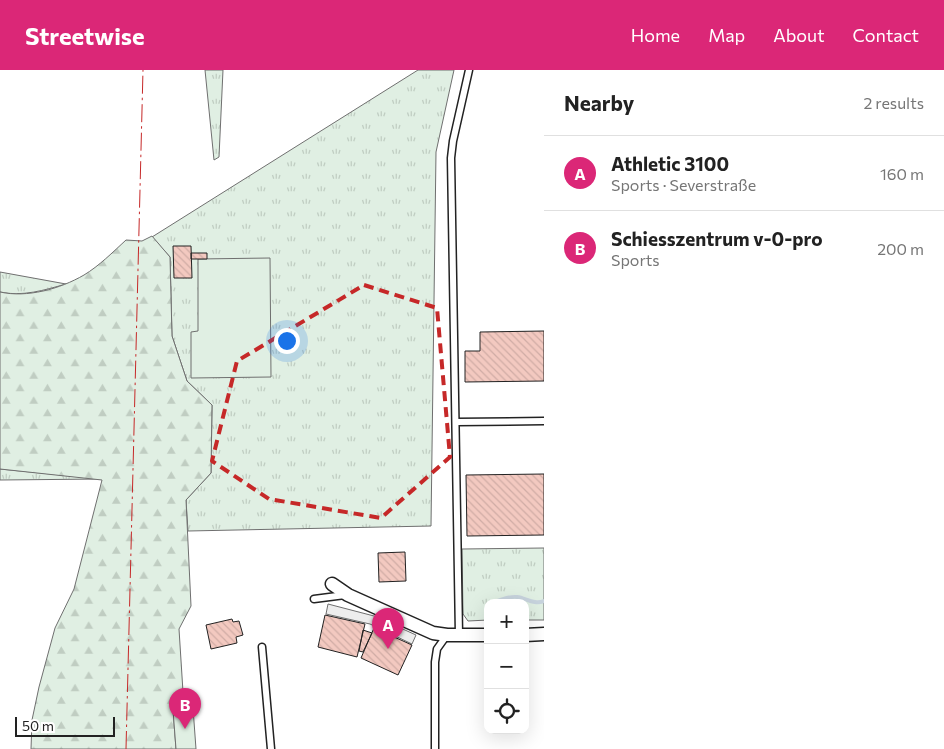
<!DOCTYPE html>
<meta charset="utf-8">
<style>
:root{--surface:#fff;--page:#f6f6f6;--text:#222;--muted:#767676;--line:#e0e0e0;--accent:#db2777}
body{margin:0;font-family:Commissioner,sans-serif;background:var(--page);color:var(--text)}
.controls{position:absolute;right:15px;bottom:15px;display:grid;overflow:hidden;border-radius:10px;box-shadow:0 5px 20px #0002}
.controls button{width:45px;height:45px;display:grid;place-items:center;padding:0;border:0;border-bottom:1px solid var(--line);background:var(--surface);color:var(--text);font:25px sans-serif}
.scale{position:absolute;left:15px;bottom:12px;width:100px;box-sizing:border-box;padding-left:5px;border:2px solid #222;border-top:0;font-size:14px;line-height:18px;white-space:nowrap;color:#222;-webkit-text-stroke:4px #fff;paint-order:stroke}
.you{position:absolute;left:286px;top:270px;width:18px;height:18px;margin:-12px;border:4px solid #fff;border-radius:50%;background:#1a73e8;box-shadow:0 0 0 8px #1a73e833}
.badge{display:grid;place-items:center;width:32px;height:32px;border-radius:50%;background:var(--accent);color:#fff;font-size:16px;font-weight:700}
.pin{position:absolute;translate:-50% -41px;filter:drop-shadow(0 1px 2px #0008)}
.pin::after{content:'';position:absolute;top:26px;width:18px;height:15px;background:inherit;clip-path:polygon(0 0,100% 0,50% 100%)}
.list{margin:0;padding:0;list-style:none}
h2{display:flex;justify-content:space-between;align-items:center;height:65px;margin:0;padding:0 20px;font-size:21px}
h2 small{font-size:16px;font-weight:400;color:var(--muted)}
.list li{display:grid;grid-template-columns:32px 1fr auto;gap:15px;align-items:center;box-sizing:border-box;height:75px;padding:0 20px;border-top:1px solid var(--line)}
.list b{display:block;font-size:19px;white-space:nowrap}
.list p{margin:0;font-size:16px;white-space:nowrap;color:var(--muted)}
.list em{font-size:16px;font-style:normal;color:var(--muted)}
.icon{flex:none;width:28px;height:28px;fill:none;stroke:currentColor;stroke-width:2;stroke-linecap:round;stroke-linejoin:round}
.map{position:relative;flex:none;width:544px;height:679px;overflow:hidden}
header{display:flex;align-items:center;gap:30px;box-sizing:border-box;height:70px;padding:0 25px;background:var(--accent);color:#fff}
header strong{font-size:24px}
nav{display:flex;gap:28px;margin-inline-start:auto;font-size:18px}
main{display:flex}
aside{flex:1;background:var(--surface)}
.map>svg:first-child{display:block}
.grass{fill:url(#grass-tufts);stroke:#6f6f6f}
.forest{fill:url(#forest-firs);stroke:#6f6f6f}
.pitch{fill:#e0efe3;stroke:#6f6f6f}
.parking{fill:#ededed;stroke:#6f6f6f}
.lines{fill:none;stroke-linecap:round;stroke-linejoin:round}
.stream{stroke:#c7d3dd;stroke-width:4}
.building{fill:url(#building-back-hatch);stroke:#222}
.lane-casing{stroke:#222;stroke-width:9}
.street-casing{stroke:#222;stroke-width:15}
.lane{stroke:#fff;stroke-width:6}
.street{stroke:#fff;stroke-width:12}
.power{stroke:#c62828;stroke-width:1;stroke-dasharray:18 4 2.5 4;stroke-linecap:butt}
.marked{fill:none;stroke:#c62828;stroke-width:4;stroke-dasharray:10 6;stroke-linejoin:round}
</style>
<header>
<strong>Streetwise</strong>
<nav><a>Home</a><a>Map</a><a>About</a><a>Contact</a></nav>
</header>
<main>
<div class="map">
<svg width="544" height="679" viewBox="0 0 544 679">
<defs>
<pattern id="grass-tufts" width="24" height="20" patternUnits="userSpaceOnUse" patternTransform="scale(1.25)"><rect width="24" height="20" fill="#e0efe3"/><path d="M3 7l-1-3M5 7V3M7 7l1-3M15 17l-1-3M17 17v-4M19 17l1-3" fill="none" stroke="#c0cdc2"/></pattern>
<pattern id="forest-firs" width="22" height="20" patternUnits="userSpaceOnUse" patternTransform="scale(1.25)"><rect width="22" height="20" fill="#e0efe3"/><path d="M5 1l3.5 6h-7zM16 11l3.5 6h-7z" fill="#c0cdc2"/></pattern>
<pattern id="building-back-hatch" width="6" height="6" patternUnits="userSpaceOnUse" patternTransform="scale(1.25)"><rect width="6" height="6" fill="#f3c9c0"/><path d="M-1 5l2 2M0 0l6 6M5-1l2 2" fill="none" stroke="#d0aca5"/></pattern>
</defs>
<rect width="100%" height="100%" fill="#fff"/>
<path class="grass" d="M205 0H223L219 87 214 90Z
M418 0H454L436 82 431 456 188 461 186 430 211 403 212 335 187 311 172 266 170 187 152 167Z
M0 202 66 214C45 220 22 227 0 222Z
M0 399 102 409 0 410Z
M544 478V550H525V533H488V550L468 551 463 544 462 479Z"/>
<path class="forest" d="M152 166 170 187 172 266 187 311 212 335 211 403 186 430 191 536 179 559 183 622 173 640 176 679H31L32 650 39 617 55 558 74 519 102 410 0 399V222C27 228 60 219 84 205 99 196 113 182 126 170L142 171Z"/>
<path class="pitch" d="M270 188 271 307 191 308V262L198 261V189Z
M193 638 196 679H176L173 640Z"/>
<path class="parking" d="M328 534 374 546 416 565 412 574 370 554 326 544Z"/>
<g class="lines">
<path class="stream" d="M493 533C500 530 509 526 517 527 526 528 534 535 544 531"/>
</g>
<path class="building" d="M173 176H191L192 208H174Z
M191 183H207V189H191Z
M544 261V311L465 312V281H480V262Z
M544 404V465L467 466 466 405Z
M405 482 406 511 379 512 378 483Z
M325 545 365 554 357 587 318 577Z
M232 549 233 552 239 551 243 565 236 567 237 573 211 579 206 555Z
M374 558 412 575 398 605 361 588Z
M363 560 372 563 363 582 359 581Z"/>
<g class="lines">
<g class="lane-casing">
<path id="lane" d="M456 352 544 351
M314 529 345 525
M459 565 451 88 453 71 469 0
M262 577 271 679
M435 679V592L437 579 447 565"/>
</g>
<g class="street-casing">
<path id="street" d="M332 514 348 525 433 563 447 565H488
M525 565 544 564"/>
</g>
<use href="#lane" class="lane"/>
<use href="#street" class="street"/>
<path class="power" d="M126 679 143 0"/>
</g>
<path class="marked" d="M364 215 437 238 450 387 381 448 269 429 212 391 237 291Z"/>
</svg>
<div class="controls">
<button>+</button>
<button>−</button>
<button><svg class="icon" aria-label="locate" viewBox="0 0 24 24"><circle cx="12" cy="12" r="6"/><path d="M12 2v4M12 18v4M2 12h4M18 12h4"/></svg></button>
</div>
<div class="scale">50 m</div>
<div class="you"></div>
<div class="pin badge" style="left:388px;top:579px">A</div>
<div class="pin badge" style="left:185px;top:659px">B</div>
</div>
<aside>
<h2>Nearby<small>2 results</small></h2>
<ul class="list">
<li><span class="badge">A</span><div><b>Athletic 3100</b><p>Sports · Severstraße</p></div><em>160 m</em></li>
<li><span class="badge">B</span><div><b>Schiesszentrum v-0-pro</b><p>Sports</p></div><em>200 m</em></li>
</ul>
</aside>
</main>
